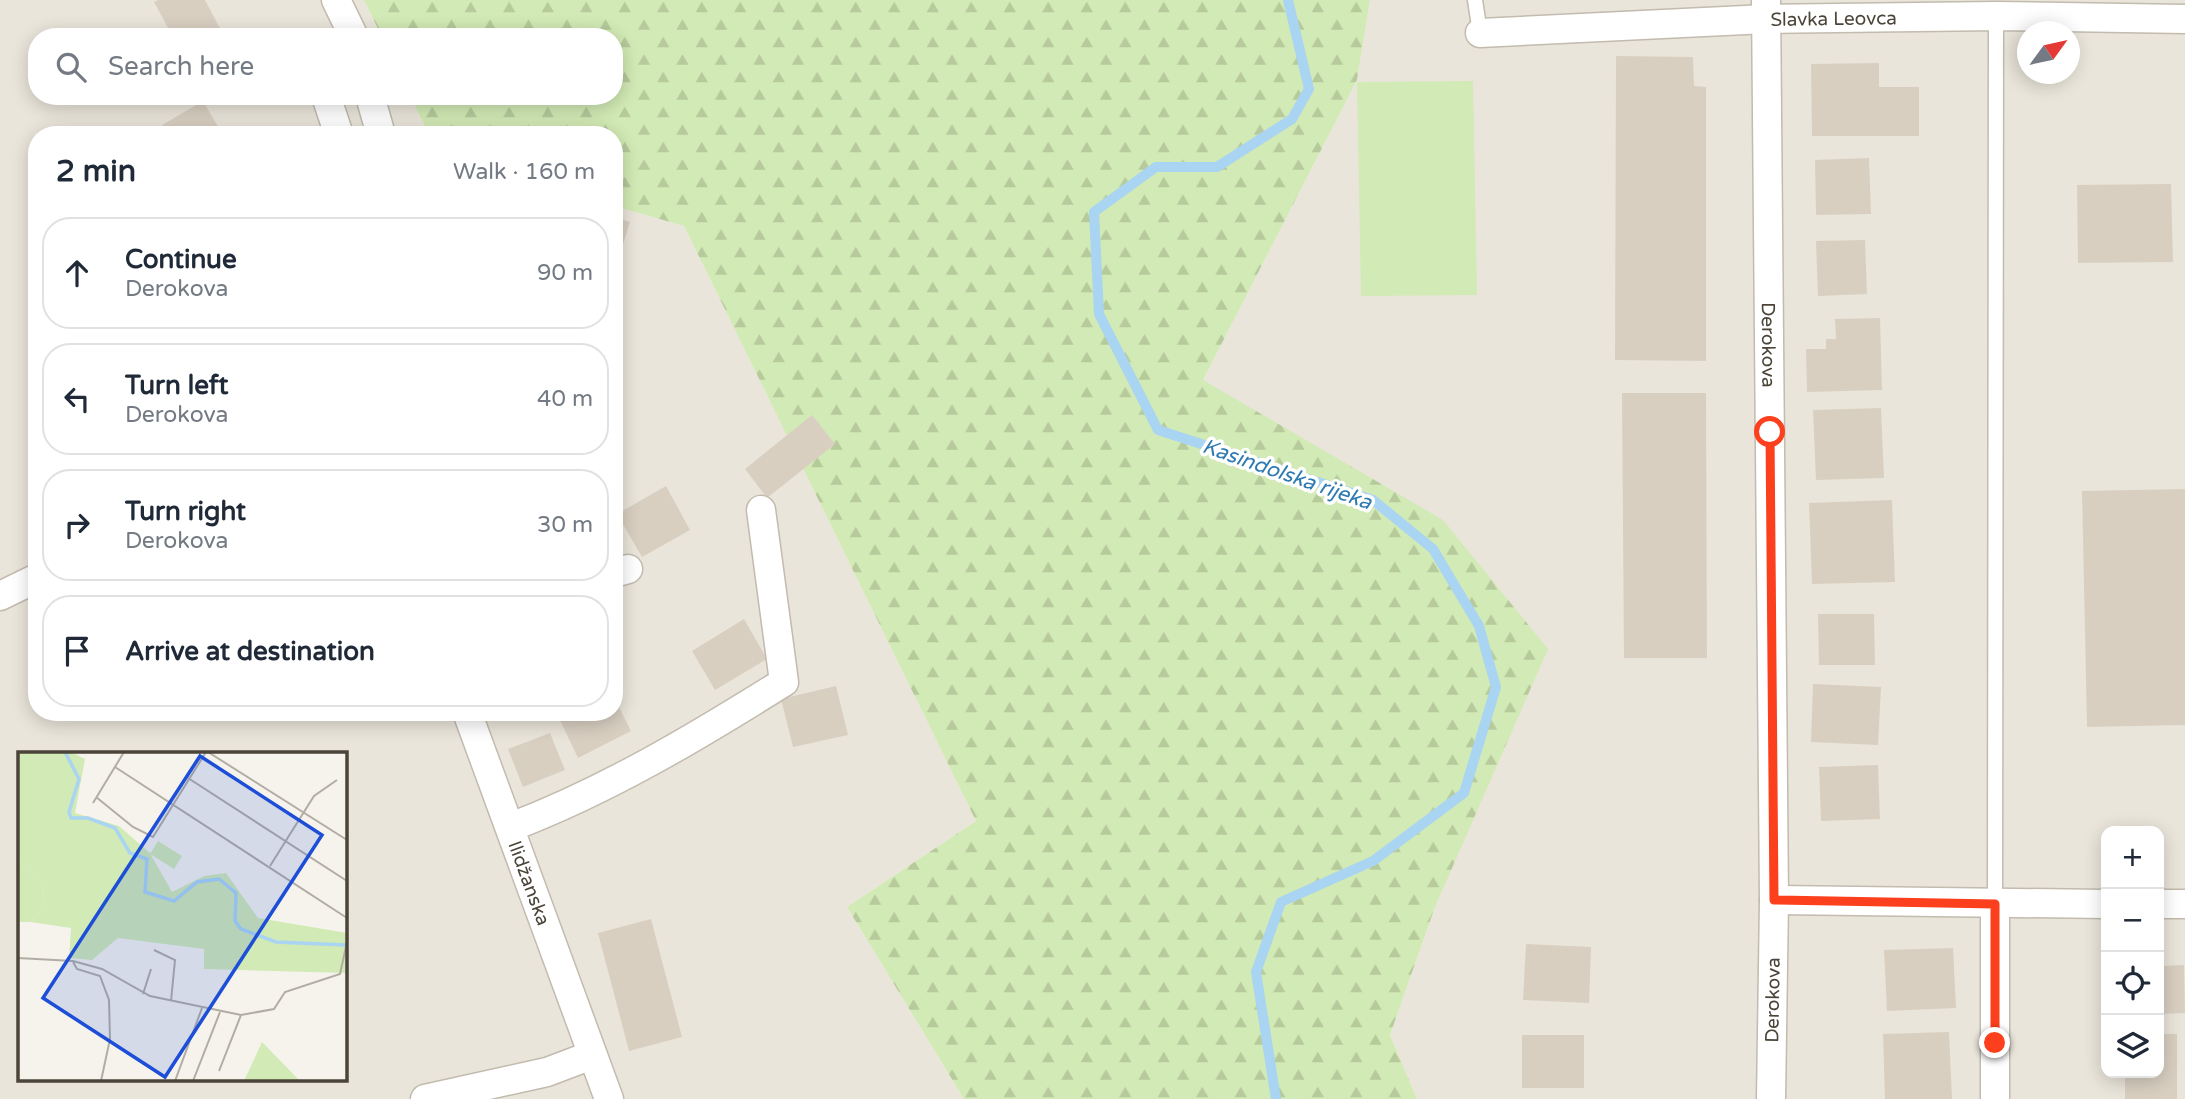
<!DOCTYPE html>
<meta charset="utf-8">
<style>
:root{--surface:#fff;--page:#f6f6f7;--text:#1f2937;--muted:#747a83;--line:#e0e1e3}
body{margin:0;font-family:"Varela Round",sans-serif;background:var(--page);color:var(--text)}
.controls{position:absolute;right:21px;bottom:21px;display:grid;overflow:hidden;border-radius:14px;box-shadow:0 4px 18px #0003}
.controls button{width:63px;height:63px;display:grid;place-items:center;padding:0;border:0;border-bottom:2px solid var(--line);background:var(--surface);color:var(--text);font:35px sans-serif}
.compass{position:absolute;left:2017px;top:21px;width:63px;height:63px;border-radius:50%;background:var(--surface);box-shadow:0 4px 18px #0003;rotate:57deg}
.stop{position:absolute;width:21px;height:21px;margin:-16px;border:5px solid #fc3f1d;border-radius:50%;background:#fff}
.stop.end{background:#fc3f1d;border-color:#fff;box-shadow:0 2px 7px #0008}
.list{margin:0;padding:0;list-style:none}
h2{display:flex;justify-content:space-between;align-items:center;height:91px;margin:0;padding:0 28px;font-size:30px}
h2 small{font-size:23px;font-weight:400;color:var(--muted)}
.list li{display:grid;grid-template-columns:46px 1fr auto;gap:21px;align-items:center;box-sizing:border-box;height:112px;margin:0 14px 14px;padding:0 14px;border:2px solid var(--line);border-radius:28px}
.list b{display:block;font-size:26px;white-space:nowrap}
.list p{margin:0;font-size:23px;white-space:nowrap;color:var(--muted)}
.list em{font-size:23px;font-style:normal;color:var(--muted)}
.icon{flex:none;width:38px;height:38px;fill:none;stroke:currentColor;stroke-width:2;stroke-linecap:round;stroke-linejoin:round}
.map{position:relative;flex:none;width:2185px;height:1099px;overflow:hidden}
.search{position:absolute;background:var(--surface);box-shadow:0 4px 18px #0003;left:28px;top:28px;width:595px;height:77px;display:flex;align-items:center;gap:18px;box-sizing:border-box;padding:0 24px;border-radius:28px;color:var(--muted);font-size:26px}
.panel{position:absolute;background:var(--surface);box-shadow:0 4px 18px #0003;left:28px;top:126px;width:595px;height:595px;border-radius:28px}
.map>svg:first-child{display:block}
.residential{fill:#eae5da;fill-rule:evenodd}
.grass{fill:#d2eab5}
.forest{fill:url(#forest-firs)}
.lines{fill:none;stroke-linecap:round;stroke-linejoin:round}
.stream{stroke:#a9d4f2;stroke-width:10}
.building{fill:#d8cfc1}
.service-casing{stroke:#c2bbae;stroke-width:17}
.minor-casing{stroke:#c2bbae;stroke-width:31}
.service{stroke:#fff;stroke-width:14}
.minor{stroke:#fff;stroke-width:28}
.route{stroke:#fc3f1d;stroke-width:9}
.labels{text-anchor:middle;stroke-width:7;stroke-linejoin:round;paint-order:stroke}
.street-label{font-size:19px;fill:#4b4439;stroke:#fff}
.water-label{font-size:21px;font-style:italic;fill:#2e7ab2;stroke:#fff}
.inset-river{fill:none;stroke:#a9d4f2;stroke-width:3.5}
.inset-road{fill:none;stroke:#b2ada4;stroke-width:2}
.view{fill:#1d4ed8;fill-opacity:0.15;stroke:#1d4ed8;stroke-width:3.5}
.inset-edge{fill:none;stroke:#4b4439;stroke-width:3.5}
</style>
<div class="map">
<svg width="2185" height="1099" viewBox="0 0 2185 1099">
<defs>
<pattern id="forest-firs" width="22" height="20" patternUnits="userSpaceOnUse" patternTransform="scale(1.75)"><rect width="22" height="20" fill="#d2eab5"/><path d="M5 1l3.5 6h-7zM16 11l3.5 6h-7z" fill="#b6ca9c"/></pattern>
</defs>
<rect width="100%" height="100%" fill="#f6f3ec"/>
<path class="residential" d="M0 0H364L382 37H37V96H410L429 135H37V712H614V206L684 226 976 821 847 907 964 1099H0ZM19 754H345V1080H19Z
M1370 0H2185V1099H1417L1390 1035 1435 907 1203 380 1357 80ZM2028 32H2070V74H2028ZM2106 831H2159V1073H2106Z"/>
<path class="grass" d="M1473 81 1477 295 1361 296 1357 82Z"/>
<path class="forest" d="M364 0H1370L1357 80 1203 380 1443 520 1548 649 1435 907 1390 1035 1417 1099H964L847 907 976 821 684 226 614 206V135H429L410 96H614V37H382Z"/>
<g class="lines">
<path class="stream" d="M1276 1099 1256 972 1281 902 1373 861 1464 793 1496 687 1479 626 1433 549 1373 500 1158 430 1099 314 1094 212 1156 167H1217L1292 119 1309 89 1288 0"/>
</g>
<path class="building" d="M158 0H205L222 32 213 37H173L154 2Z
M1616 56 1693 57 1694 86 1706 87V361L1615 360Z
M1879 63V87H1919V136H1812L1811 64Z
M203 101 223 135H168L162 125Z
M1869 158 1871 214 1816 215 1815 160Z
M2171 184 2173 262 2078 263 2077 185Z
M614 217 630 222 619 257 614 255Z
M1865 240 1867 294 1818 296 1816 241Z
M1880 318 1882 390 1807 392 1806 349H1826V339H1836L1835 319Z
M1622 393H1706L1707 658H1624Z
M1881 408 1884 478 1816 480 1813 410Z
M812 415 835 444 767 498 745 469Z
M666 486 690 530 642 557 617 514Z
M2185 489V725L2087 727 2082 491Z
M1892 500 1895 582 1812 584 1809 503Z
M1818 614H1874L1875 665H1819Z
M744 619 767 659 715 690 692 651Z
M1813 684 1881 687 1878 745 1811 742Z
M836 686 848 735 793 747 781 699Z
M614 697 631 731 578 758 559 718 571 712H614Z
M550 733 565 770 523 787 508 749Z
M1878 765 1880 819 1821 821 1819 767Z
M651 919 682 1037 629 1051 598 933Z
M1526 944 1591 947 1589 1003 1523 1000Z
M1953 948 1956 1008 1887 1011 1884 950Z
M2184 965 2185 1013 2159 1014V966Z
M1949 1032 1952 1099H1885L1883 1034Z
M2159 1034H2177V1099H2125V1073H2159Z
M1522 1035H1584V1088H1522Z"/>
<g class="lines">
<g class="service-casing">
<path id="service" d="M1475 0 1480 33
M1995 904 1996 16"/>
</g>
<g class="minor-casing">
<g id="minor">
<path d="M336 0 354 37"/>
<path id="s1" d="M1766 0 1774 900 1771 1099"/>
<path id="s2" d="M1480 33 1766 19 1996 16 2185 19"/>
<path d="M326 96 339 135"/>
<path d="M370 96 381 135"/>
<path d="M614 573 628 569"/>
<path d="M0 596 37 578"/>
<path id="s3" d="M467 712 609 1099"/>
<path d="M511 827C608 790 696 737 784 682L761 510"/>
<path d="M1774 900 2106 904"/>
<path d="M1995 904V1099"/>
<path d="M2159 904H2185"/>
<path d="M425 1099 547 1072 592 1055"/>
</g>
</g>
<use href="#service" class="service"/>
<use href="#minor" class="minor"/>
</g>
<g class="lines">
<path class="route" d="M1770 432 1774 900 1995 904V1043"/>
</g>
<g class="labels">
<g class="street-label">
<text dy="7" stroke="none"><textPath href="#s2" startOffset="354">Slavka Leovca</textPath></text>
<text dy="7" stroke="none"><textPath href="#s1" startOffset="345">Derokova</textPath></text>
<text dy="7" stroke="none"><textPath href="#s3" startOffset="182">Ilidžanska</textPath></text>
<text transform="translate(1772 1000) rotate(-89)" y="7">Derokova</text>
</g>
<g class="water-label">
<text transform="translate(1287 474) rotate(19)" y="7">Kasindolska rijeka</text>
</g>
</g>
<g transform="translate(18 752)">
<rect width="329" height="329" fill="#f6f3ec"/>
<path d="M140 89 164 104 156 117 132 102ZM0 109 25 132 26 155 13 170H0Z" fill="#d2eab5"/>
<path d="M0 0H53L67 7 57 61 101 74 132 101 154 140 186 124 208 121 240 166 329 181V221L186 217V197L100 186 74 208 51 206 53 176 13 170 26 155 25 132 0 109ZM244 290 282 329H226Z" fill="#d2eab5"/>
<path class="inset-river" d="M47 0 61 27 51 60 53 66H70L97 76 112 101 129 107 127 140 156 149 179 130 201 127 218 141 217 169 223 177 258 190 328 193"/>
<path class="inset-road" d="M190 0 329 88M97 15 329 166M170 26 329 129M78 45 115 75 135 85 188 0M75 51 106 0M252 114 296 44 319 28M136 198 157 208 153 249M0 206 55 209 84 217 132 244 223 263 256 257 267 240 322 222 329 190M55 210 59 217 82 224 91 248 92 287 83 329M125 242 133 217M201 319 223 263M157 329 184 256M175 329 202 260"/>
<path class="view" d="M182 4 304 83 147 325 25 246Z"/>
<rect width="329" height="329" class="inset-edge"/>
</g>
</svg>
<div class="controls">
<button>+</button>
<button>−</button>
<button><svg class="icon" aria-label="locate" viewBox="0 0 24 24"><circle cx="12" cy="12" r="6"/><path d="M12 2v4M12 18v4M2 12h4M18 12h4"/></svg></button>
<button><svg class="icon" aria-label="layers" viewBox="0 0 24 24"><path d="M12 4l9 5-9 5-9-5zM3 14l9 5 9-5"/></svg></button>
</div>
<svg class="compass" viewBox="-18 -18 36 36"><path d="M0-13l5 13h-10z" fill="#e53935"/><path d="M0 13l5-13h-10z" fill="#747a83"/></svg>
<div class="stop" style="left:1770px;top:432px"></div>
<div class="stop end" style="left:1995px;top:1043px"></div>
<div class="search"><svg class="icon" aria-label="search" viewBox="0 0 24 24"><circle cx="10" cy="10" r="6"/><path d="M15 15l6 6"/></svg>Search here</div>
<section class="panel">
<h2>2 min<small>Walk · 160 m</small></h2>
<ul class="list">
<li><svg class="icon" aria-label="ahead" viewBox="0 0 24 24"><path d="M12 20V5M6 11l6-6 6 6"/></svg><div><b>Continue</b><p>Derokova</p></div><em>90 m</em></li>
<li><svg class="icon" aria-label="left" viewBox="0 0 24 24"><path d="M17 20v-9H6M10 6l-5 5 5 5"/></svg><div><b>Turn left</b><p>Derokova</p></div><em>40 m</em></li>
<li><svg class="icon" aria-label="right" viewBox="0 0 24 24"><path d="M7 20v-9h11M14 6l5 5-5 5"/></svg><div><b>Turn right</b><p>Derokova</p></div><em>30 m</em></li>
<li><svg class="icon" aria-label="arrive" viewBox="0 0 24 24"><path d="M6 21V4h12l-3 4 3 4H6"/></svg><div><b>Arrive at destination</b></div></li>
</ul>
</section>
</div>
